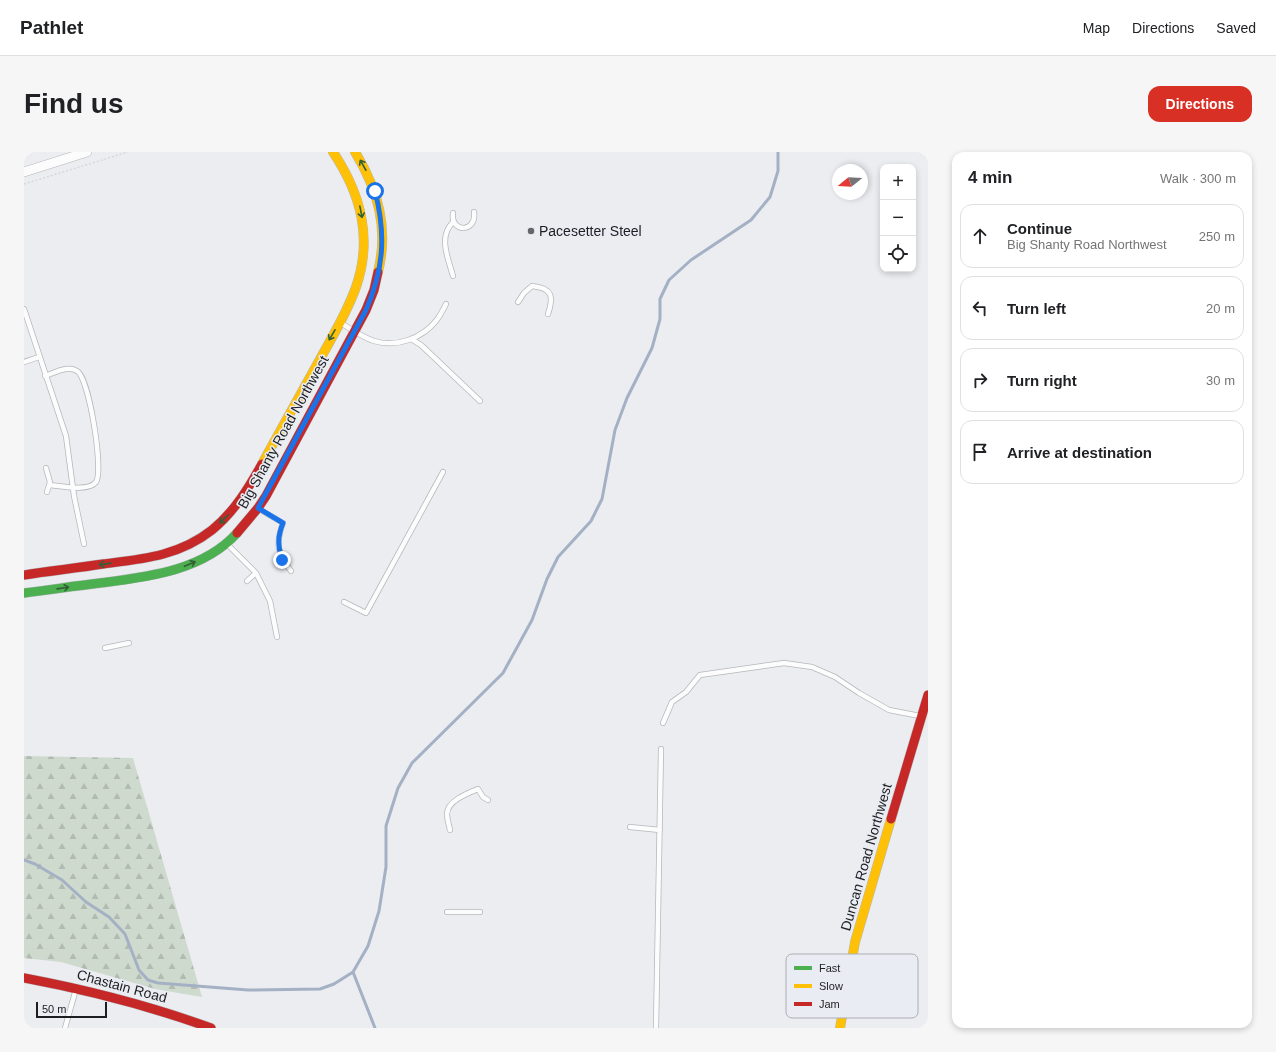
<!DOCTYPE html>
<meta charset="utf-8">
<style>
:root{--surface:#fff;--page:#f6f6f6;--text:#202124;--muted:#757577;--line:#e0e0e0;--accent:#d93025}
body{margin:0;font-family:Helvetica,sans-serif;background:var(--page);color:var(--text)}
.controls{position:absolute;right:12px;top:12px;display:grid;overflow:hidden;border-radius:8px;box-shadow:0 2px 6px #0003}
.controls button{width:36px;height:36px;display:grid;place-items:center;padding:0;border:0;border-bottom:1px solid var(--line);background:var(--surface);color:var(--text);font:20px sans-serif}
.compass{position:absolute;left:808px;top:12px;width:36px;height:36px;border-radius:50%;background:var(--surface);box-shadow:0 2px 6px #0003;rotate:252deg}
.scale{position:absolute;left:12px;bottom:10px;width:71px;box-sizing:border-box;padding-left:4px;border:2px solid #1d1e20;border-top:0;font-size:11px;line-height:14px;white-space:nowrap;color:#1d1e20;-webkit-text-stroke:3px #e9ecf3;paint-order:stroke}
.stop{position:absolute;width:12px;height:12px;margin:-9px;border:3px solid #1a73e8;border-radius:50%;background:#fff}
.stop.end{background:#1a73e8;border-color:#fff;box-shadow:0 1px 4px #0008}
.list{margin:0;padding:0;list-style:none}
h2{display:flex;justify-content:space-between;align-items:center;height:52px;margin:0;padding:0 16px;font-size:17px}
h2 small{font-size:13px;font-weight:400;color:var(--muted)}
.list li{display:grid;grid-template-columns:26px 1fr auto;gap:12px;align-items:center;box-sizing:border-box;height:64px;margin:0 8px 8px;padding:0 8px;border:1px solid var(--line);border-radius:12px}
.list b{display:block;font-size:15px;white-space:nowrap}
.list p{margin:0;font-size:13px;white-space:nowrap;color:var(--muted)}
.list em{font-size:13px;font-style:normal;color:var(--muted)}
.icon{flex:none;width:22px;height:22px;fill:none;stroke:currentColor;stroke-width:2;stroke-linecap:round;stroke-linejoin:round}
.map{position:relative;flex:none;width:904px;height:876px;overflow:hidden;border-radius:12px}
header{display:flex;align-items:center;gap:24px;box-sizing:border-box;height:56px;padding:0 20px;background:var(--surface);border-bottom:1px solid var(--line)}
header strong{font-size:19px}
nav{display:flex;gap:22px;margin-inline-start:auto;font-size:14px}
.intro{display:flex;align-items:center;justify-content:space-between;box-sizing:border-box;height:96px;padding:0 24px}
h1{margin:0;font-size:28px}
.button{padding:10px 18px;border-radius:12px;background:var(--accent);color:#fff;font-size:14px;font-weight:700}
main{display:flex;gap:24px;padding:0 24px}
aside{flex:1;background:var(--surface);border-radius:12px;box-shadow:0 2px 6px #0003}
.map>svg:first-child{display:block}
.forest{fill:url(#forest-firs)}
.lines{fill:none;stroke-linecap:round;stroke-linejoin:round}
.stream{stroke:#a4b1c4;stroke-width:3}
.lane-casing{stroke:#b6b7ba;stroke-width:6}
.street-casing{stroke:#b6b7ba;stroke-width:10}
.fast-casing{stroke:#b6b7ba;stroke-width:10}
.slow-casing{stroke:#b6b7ba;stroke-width:10}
.jam-casing{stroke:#b6b7ba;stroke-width:10}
.path{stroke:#d7d8d9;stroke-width:1.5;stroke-dasharray:2 2;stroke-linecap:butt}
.lane{stroke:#fcfcfd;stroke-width:4.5}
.street{stroke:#fcfcfd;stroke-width:9}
.fast{stroke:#4caf50;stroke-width:9}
.slow{stroke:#ffc107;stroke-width:9}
.jam{stroke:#c62828;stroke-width:9}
.oneway{stroke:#325f36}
.route{stroke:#1a73e8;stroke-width:5}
.poi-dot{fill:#656669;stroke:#e9ecf3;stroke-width:1.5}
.labels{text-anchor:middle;stroke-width:3;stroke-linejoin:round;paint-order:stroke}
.poi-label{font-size:14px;fill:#1d1e20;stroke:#e9ecf3;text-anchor:start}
.street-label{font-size:14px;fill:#1d1e20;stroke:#e9ecf3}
.key{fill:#e9ecf3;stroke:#acaeb4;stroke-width:1}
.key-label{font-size:11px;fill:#1d1e20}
</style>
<header>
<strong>Pathlet</strong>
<nav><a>Map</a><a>Directions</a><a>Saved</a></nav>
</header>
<div class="intro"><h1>Find us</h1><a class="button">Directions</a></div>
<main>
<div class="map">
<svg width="904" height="876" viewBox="0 0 904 876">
<defs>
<pattern id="forest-firs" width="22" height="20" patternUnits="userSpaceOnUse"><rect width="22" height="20" fill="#cfdace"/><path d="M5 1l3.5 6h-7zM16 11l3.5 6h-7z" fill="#b1bbb1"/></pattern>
</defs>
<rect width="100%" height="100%" fill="#ebedf1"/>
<path class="forest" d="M0 604 109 606 178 845 131 837 37 810 0 806Z"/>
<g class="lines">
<path class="stream" d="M0 708 11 712 38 728 62 750 85 765 101 782 115 818 124 828 134 831 224 838 296 837 310 832 329 820 344 794 355 759 362 715V674L374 636 388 611 479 521 508 468 523 427 534 405 567 369 578 347 591 278 603 246 628 196 636 167V147L645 128 667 108 727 68 746 45 754 19V0
M329 820 351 876"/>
<g class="lane-casing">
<path id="lane" d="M429 61C426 81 453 81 450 60
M429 124C424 106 414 85 429 70
M494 150 500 141 508 134C528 136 530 144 524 162
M0 157 42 284 50 344 60 392
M317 171C328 178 338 185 350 189 373 196 398 186 412 169 416 164 419 158 422 152
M387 187 397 193 456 249
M0 210 15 205
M21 224C30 221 44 213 53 219 65 225 80 319 72 330 65 340 36 334 25 333
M22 316 26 330 23 340
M235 357 259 371C251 392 254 403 267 419
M203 392 232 421 223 429
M232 421 246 449 253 485
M320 450 342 461 419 320
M81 496 105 491
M639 571 648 550 662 540 676 523 760 511 788 515 811 525 835 541 865 558 896 564
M606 675 636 678
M426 678C425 673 423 667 423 662 423 649 444 641 454 637L459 645 464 648
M423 760H456
M41 876 52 837
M632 876 637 597"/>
</g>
<g class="street-casing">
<path id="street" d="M0 20 63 0"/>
</g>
<g class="fast-casing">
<path id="fast" d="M0 441C25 438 50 434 76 431 123 425 179 419 213 381"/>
</g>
<g class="slow-casing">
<path id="slow" d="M331 0C354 38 365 76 354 120
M238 312C257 278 276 243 295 209 308 185 323 161 332 135 349 86 337 42 309 0
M816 876 831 790 867 667"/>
</g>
<g class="jam-casing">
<path id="jam" d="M213 381 234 356 242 344 342 158 350 138 354 120
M0 423C26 419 53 416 79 412 119 407 155 404 188 378 210 360 224 337 238 312
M867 667 904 543
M0 826C64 838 126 854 187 876"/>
</g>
<path class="path" d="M0 32 104 0"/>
<use href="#lane" class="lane"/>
<use href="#street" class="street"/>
<use href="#fast" class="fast"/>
<use href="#slow" class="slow"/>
<use href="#jam" class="jam"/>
</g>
<defs><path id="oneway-shaft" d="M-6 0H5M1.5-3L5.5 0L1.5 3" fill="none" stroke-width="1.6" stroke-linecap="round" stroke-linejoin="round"/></defs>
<g class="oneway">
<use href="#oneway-shaft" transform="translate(339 13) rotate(-119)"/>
<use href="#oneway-shaft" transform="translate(337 60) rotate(79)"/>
<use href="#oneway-shaft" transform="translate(308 183) rotate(120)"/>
<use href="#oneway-shaft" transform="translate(200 367) rotate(135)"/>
<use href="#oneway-shaft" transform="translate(81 412) rotate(172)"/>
<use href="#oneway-shaft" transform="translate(166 412) rotate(-23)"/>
<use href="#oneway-shaft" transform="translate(39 436) rotate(-8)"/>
</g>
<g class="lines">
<path class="route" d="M258 408C254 393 253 386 259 371L234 356 342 158C360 117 362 82 351 39"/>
</g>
<circle class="poi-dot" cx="507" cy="79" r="4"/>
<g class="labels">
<g class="poi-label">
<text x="515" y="84">Pacesetter Steel</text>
</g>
<g class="street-label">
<text transform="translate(259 280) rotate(-61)" y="5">Big Shanty Road Northwest</text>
<text transform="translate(842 705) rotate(-74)" y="5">Duncan Road Northwest</text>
<text transform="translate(98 834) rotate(15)" y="5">Chastain Road</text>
</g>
</g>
<rect x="762" y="802" width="132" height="64" rx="6" class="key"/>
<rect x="770" y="814" width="18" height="4" fill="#4caf50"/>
<rect x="770" y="832" width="18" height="4" fill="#ffc107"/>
<rect x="770" y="850" width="18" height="4" fill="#c62828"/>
<g class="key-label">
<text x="795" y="820">Fast</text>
<text x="795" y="838">Slow</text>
<text x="795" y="856">Jam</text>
</g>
</svg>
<div class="controls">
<button>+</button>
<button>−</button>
<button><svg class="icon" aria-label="locate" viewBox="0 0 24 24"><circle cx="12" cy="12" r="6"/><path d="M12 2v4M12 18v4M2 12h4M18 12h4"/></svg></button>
</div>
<svg class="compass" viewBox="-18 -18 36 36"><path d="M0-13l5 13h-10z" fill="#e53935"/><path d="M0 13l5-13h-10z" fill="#757577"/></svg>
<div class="scale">50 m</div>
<div class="stop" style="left:351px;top:39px"></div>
<div class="stop end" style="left:258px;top:408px"></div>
</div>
<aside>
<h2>4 min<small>Walk · 300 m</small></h2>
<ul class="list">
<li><svg class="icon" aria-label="ahead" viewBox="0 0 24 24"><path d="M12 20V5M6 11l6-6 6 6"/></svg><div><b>Continue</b><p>Big Shanty Road Northwest</p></div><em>250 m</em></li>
<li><svg class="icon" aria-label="left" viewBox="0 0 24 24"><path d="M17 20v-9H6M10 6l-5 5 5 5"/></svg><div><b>Turn left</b></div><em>20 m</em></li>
<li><svg class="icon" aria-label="right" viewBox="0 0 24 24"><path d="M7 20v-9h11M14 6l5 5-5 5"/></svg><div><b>Turn right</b></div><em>30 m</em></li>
<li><svg class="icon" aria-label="arrive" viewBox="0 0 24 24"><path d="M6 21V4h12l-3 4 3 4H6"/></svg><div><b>Arrive at destination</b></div></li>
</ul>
</aside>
</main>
